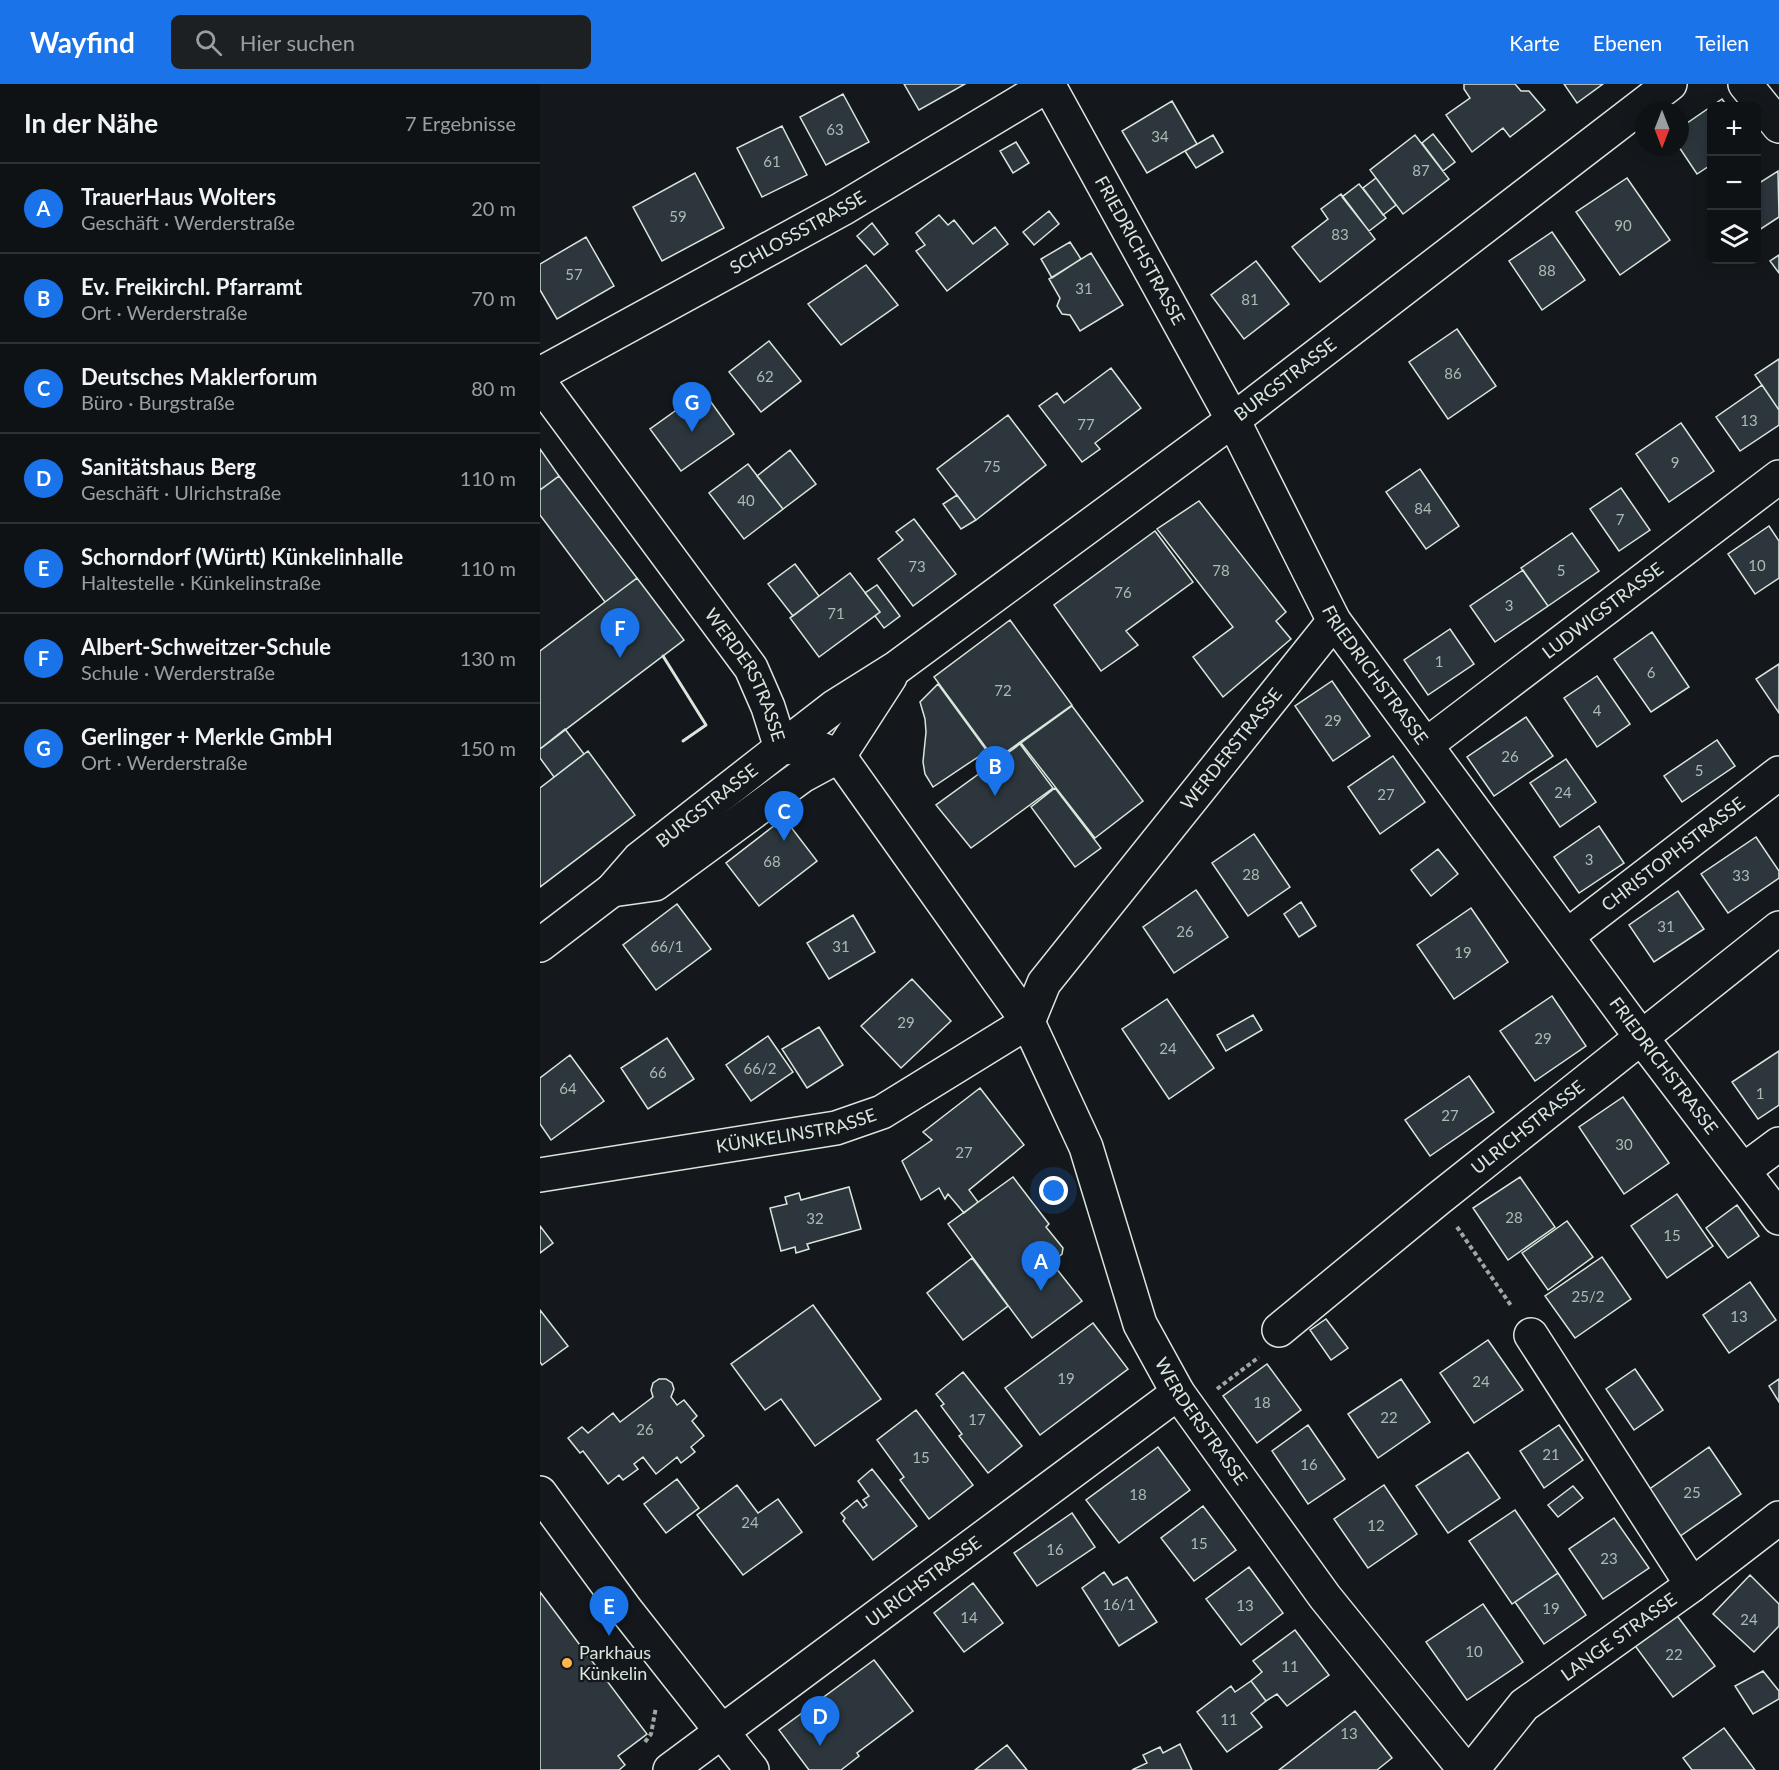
<!DOCTYPE html>
<html lang="de">
<meta charset="utf-8">
<style>
:root{--surface:#0f1215;--page:#1d2022;--text:#f1f3f6;--muted:#9b9ea0;--line:#2f3234;--accent:#1a73e8}
body{margin:0;font-family:Lato,sans-serif;background:var(--page);color:var(--text)}
.controls{position:absolute;right:18px;top:18px;display:grid;overflow:hidden;border-radius:9px;box-shadow:0 3px 15px #0003}
.controls button{width:54px;height:54px;display:grid;place-items:center;padding:0;border:0;border-bottom:2px solid var(--line);background:var(--surface);color:var(--text);font:30px sans-serif}
.compass{position:absolute;left:1095px;top:18px;width:54px;height:54px;border-radius:50%;background:var(--surface);box-shadow:0 3px 15px #0003;rotate:180deg}
.you{position:absolute;left:514px;top:1107px;width:21px;height:21px;margin:-15px;border:4px solid #fff;border-radius:50%;background:#1a73e8;box-shadow:0 0 0 9px #1a73e833}
.badge{display:grid;place-items:center;width:39px;height:39px;border-radius:50%;background:var(--accent);color:#fff;font-size:20px;font-weight:700}
.pin{position:absolute;translate:-50% -50px;filter:drop-shadow(0 2px 3px #0008)}
.pin::after{content:'';position:absolute;top:32px;width:21px;height:18px;background:inherit;clip-path:polygon(0 0,100% 0,50% 100%)}
.list{margin:0;padding:0;list-style:none}
h2{display:flex;justify-content:space-between;align-items:center;height:78px;margin:0;padding:0 24px;font-size:26px}
h2 small{font-size:20px;font-weight:400;color:var(--muted)}
.list li{display:grid;grid-template-columns:39px 1fr auto;gap:18px;align-items:center;box-sizing:border-box;height:90px;padding:0 24px;border-top:2px solid var(--line)}
.list b{display:block;font-size:22px;white-space:nowrap}
.list p{margin:0;font-size:20px;white-space:nowrap;color:var(--muted)}
.list em{font-size:20px;font-style:normal;color:var(--muted)}
.icon{flex:none;width:33px;height:33px;fill:none;stroke:currentColor;stroke-width:2;stroke-linecap:round;stroke-linejoin:round}
.map{position:relative;flex:none;width:1239px;height:1686px;overflow:hidden}
header{display:flex;align-items:center;gap:36px;box-sizing:border-box;height:84px;padding:0 30px;background:var(--accent);color:#fff}
header strong{font-size:28px}
nav{display:flex;gap:33px;margin-inline-start:auto;font-size:21px}
.search{width:420px;height:54px;background:var(--page);display:flex;align-items:center;gap:15px;box-sizing:border-box;padding:0 21px;border-radius:9px;color:var(--muted);font-size:22px}
main{display:flex}
aside{flex:1;background:var(--surface)}
.map>svg:first-child{display:block}
.building{fill:#2c363c;stroke:#d8e6dc;stroke-width:1.5}
.lines{fill:none;stroke-linecap:round;stroke-linejoin:round}
.minor-casing{stroke:#d8e6dc;stroke-width:36}
.major-casing{stroke:#d8e6dc;stroke-width:36}
.path{stroke:#9da8a2;stroke-width:4;stroke-dasharray:4.5 3;stroke-linecap:butt}
.minor{stroke:#14181c;stroke-width:33}
.major{stroke:#14181c;stroke-width:33}
.wall{stroke:#d8e6dc;stroke-width:3}
.poi-dot{fill:#ffb74d;stroke:#14181c;stroke-width:2}
.labels{text-anchor:middle;stroke-width:4.5;stroke-linejoin:round;paint-order:stroke}
.number-label{font-size:15px;fill:#adbab4}
.street-label{font-size:18px;fill:#d8e6dc;stroke:#14181c}
.poi-label{font-size:18px;fill:#d8e6dc;stroke:#14181c;text-anchor:start}
</style>
<header>
<strong>Wayfind</strong>
<div class="search"><svg class="icon" aria-label="search" viewBox="0 0 24 24"><circle cx="10" cy="10" r="6"/><path d="M15 15l6 6"/></svg>Hier suchen</div>
<nav><a>Karte</a><a>Ebenen</a><a>Teilen</a></nav>
</header>
<main>
<aside>
<h2>In der Nähe<small>7 Ergebnisse</small></h2>
<ul class="list">
<li><span class="badge">A</span><div><b>TrauerHaus Wolters</b><p>Geschäft · Werderstraße</p></div><em>20 m</em></li>
<li><span class="badge">B</span><div><b>Ev. Freikirchl. Pfarramt</b><p>Ort · Werderstraße</p></div><em>70 m</em></li>
<li><span class="badge">C</span><div><b>Deutsches Maklerforum</b><p>Büro · Burgstraße</p></div><em>80 m</em></li>
<li><span class="badge">D</span><div><b>Sanitätshaus Berg</b><p>Geschäft · Ulrichstraße</p></div><em>110 m</em></li>
<li><span class="badge">E</span><div><b>Schorndorf (Württ) Künkelinhalle</b><p>Haltestelle · Künkelinstraße</p></div><em>110 m</em></li>
<li><span class="badge">F</span><div><b>Albert-Schweitzer-Schule</b><p>Schule · Werderstraße</p></div><em>130 m</em></li>
<li><span class="badge">G</span><div><b>Gerlinger + Merkle GmbH</b><p>Ort · Werderstraße</p></div><em>150 m</em></li>
</ul>
</aside>
<div class="map">
<svg width="1239" height="1686" viewBox="0 0 1239 1686">
<rect width="100%" height="100%" fill="#14181c"/>
<path class="building" d="M364 0H425L379 26Z
M924 0H975L981 7H989L1005 26 970 53 963 44 932 68 906 31 930 14 924 5Z
M1024 0H1063L1037 19Z
M303 10 329 58 286 81 260 33Z
M1182 15 1187 22H1172V80L1157 90 1139 63 1140 44Z
M632 17 657 60 607 89 582 47Z
M242 42 267 91 222 113 197 64Z
M893 50 915 78 903 87 882 59Z
M673 51 683 68 656 84 645 67Z
M875 51 909 95 863 130 830 86Z
M476 58 489 79 473 89 460 67Z
M1238 87 1239 133 1216 148V101Z
M155 89 184 144 122 177 93 123Z
M836 94 856 121 843 131 823 104Z
M1087 94 1130 156 1080 191 1036 128Z
M819 100 846 134 829 147 802 113Z
M801 110 835 155 780 198 752 163 788 135 781 125Z
M509 127 519 140 494 161 483 148Z
M399 131 408 141 414 136 433 160 455 143 468 160 407 207 376 167 385 161 376 149Z
M332 139 348 160 334 171 317 152Z
M1012 148 1045 196 1002 226 969 177Z
M46 153 74 202 17 235 0 206V180Z
M530 158 541 175 512 194 501 175Z
M551 169 583 221 540 247 530 231 522 230 517 222 520 214 509 195Z
M1239 171V189L1230 177Z
M716 177 749 220 704 255 671 211Z
M326 181 358 221 301 261 268 220Z
M917 245 956 302 908 335 869 278Z
M229 257 261 297 221 328 189 288Z
M1239 275V326L1215 291Z
M571 284 601 324 555 359 560 365 542 378 499 322 517 309 524 319Z
M1222 301 1239 326V341L1200 367 1176 333Z
M163 307 194 350 141 387 110 345Z
M468 331 506 381 436 436 397 385Z
M1141 339 1174 387 1129 418 1096 370Z
M0 365 19 392 0 406Z
M250 366 276 400 243 425 217 392Z
M208 380 243 425 204 455 169 409Z
M880 385 919 442 886 465 846 408Z
M19 392 97 494 65 518 0 431V406Z
M1081 404 1110 446 1079 467 1050 425Z
M417 411 436 436 421 445 403 420Z
M659 417 746 528 736 537 751 555 683 613 653 573 693 543 617 445Z
M374 435 416 490 373 522 338 475 363 456 356 448Z
M1229 442 1239 457V494L1215 510 1188 470Z
M615 447 653 498 586 547 598 561 561 587 514 521Z
M1032 449 1059 487 1008 522 981 484Z
M255 480 279 512 253 532 228 500Z
M983 486 1008 522 955 558 930 522Z
M310 489 340 528 279 573 250 534Z
M97 494 144 556 0 665V567Z
M337 501 360 532 344 544 335 532 340 528 325 509Z
M470 536 532 621 455 676 394 593Z
M910 545 934 580 888 611 864 576Z
M1112 548 1149 603 1111 628 1074 575Z
M1239 580V629L1216 595Z
M1057 592 1090 640 1057 663 1024 614Z
M792 597 830 652 793 677 755 622Z
M398 600 447 667 393 703 385 690 383 678 386 648 385 635 380 618Z
M532 622 603 717 555 754 481 659Z
M986 633 1013 672 954 712 927 673Z
M25 645 44 670 14 693 0 674V665Z
M1177 656 1195 682 1142 718 1124 692Z
M480 660 513 704 431 764 396 721Z
M48 667 95 731 0 803V704Z
M853 672 885 718 840 750 808 703Z
M1026 675 1056 718 1020 743 990 699Z
M515 704 561 764 535 783 491 723Z
M244 734 277 777 219 822 186 779Z
M1059 742 1084 779 1039 809 1014 773Z
M714 750 750 803 708 832 672 779Z
M1216 753 1239 787V794L1188 829 1161 790Z
M898 765 918 790 891 812 871 786Z
M656 806 688 853 634 889 603 843Z
M1138 807 1164 845 1114 878 1089 841Z
M761 818 776 842 759 853 744 830Z
M137 820 171 865 116 906 83 861Z
M931 824 968 878 914 915 877 861Z
M313 831 335 868 289 895 267 859Z
M372 895 411 937 361 984 321 942Z
M1012 912 1046 962 995 997 960 947Z
M627 915 674 984 629 1015 582 945Z
M713 931 722 946 686 967 677 951Z
M279 943 303 981 267 1004 242 965Z
M228 952 253 988 211 1017 186 981Z
M127 954 154 995 108 1025 81 984Z
M1239 967V1021L1218 1035 1192 998Z
M30 971 64 1017 11 1056 0 1040V994Z
M929 992 954 1028 890 1072 865 1036Z
M440 1004 484 1061 429 1106 438 1118 424 1129 408 1110 405 1115 399 1104 381 1116 362 1077 392 1056 383 1048Z
M1083 1013 1129 1079 1084 1110 1039 1043Z
M473 1093 509 1140 506 1143 523 1164 522 1170 516 1175 508 1174 542 1217 492 1254 408 1140Z
M980 1093 1015 1143 968 1176 933 1124Z
M309 1103 321 1145 267 1160 269 1165 256 1169 255 1163 241 1167 230 1124 247 1120 245 1113 259 1109 261 1116Z
M1137 1110 1173 1162 1127 1194 1091 1142Z
M1197 1121 1219 1152 1188 1174 1166 1144Z
M1027 1137 1053 1173 1008 1206 982 1169Z
M0 1142 13 1159 0 1169Z
M1062 1173 1091 1215 1035 1254 1005 1212Z
M432 1174 468 1222 423 1256 387 1209Z
M1210 1198 1236 1236 1189 1269 1163 1231Z
M273 1221 341 1315 275 1362 241 1315 225 1326 191 1280Z
M0 1226 28 1262 2 1281 0 1278Z
M786 1235 808 1264 791 1276 770 1246Z
M553 1239 588 1285 500 1351 465 1304Z
M948 1256 983 1306 934 1339 900 1289Z
M727 1280 761 1326 717 1359 683 1312Z
M1095 1285 1123 1326 1094 1346 1066 1305Z
M423 1288 482 1362 448 1389 419 1352 422 1350 401 1322 404 1320 396 1310Z
M119 1295H126L132 1299 134 1305 131 1313 137 1321 144 1316 157 1332 152 1337 164 1352 151 1363 155 1368 141 1379 137 1373 116 1390 103 1373 94 1380 98 1385 83 1396 79 1391 68 1400 43 1367 40 1369 28 1354 42 1343 48 1349 73 1329 80 1338 113 1313 111 1306 113 1299Z
M861 1295 890 1338 838 1374 808 1330Z
M1239 1295V1318L1229 1302Z
M376 1326 433 1401 389 1435 360 1396 364 1393 337 1356Z
M768 1341 805 1395 768 1420 732 1367Z
M1019 1341 1043 1376 1004 1404 980 1367Z
M618 1363 650 1406 579 1459 546 1416Z
M1169 1363 1201 1410 1136 1455 1104 1409Z
M928 1368 960 1414 908 1449 876 1402Z
M332 1385 377 1442 333 1476 303 1437 305 1434 301 1429 317 1416 323 1424 327 1421 323 1416 329 1412 318 1397Z
M137 1395 159 1424 126 1449 104 1420Z
M197 1401 218 1429 238 1415 262 1448 203 1491 157 1431Z
M844 1401 877 1450 828 1484 794 1435Z
M1033 1402 1043 1414 1018 1433 1008 1421Z
M663 1422 696 1466 654 1497 621 1454Z
M975 1426 1018 1489 972 1520 929 1457Z
M532 1429 555 1463 497 1502 474 1469Z
M1074 1434 1109 1484 1063 1515 1029 1465Z
M709 1483 743 1529 701 1561 666 1515Z
M564 1488 573 1501 587 1493 617 1538 579 1562 542 1504Z
M1018 1489 1046 1531 1004 1560 975 1518Z
M1210 1491 1239 1520V1542L1214 1568 1173 1530Z
M433 1499 463 1539 424 1568 394 1529Z
M0 1508 107 1650 78 1672 85 1681 79 1686H0Z
M943 1520 983 1578 927 1616 886 1558Z
M1135 1529 1175 1582 1133 1613 1093 1559Z
M755 1546 789 1591 747 1622 737 1610 726 1617 711 1597 722 1588 713 1577Z
M334 1576 373 1627 317 1669 319 1672 301 1686H269L239 1646Z
M1223 1587 1239 1607V1615L1213 1630 1195 1602Z
M711 1597 726 1617 711 1629 722 1643 687 1668 657 1628 691 1602 695 1608Z
M815 1627 852 1674 837 1686H739Z
M1184 1644 1215 1686H1152L1143 1674Z
M640 1660 652 1686H592L607 1679 603 1671 620 1663 623 1669Z
M467 1661 487 1686H435Z"/>
<g class="lines">
<g class="minor-casing">
<g id="minor">
<path id="s1" d="M508 0 693 336 794 537 1101 953 1239 1134"/>
<path d="M1205 0 1239 42"/>
<path id="s2" d="M0 290 302 125 510 0"/>
<path id="s3" d="M0 299 211 584 228 623 241 664 294 623 356 584 693 336 1130 0"/>
<path id="s4" d="M886 661 1239 393"/>
<path d="M299 672 350 593"/>
<path id="s5" d="M1027 852 1239 689"/>
<path d="M1204 1086 1239 1060"/>
<path id="s6" d="M0 1091 296 1044 342 1028 488 938 504 899 794 537"/>
<path id="s7" d="M739 1246 898 1115 1239 844"/>
<path d="M991 1251 1152 1501"/>
<path id="s8" d="M130 1686 638 1309"/>
<path id="s9" d="M932 1686 984 1621 1152 1501 1239 1434"/>
</g>
</g>
<g class="major-casing">
<g id="major">
<path d="M72 806 115 800 262 692 299 672"/>
<path id="s10" d="M0 861 72 806 99 775 241 664 273 662 299 672 488 938 546 1063 600 1240 638 1309 785 1513 925 1686"/>
<path d="M0 1409 86 1526 212 1686"/>
</g>
</g>
<path class="path" d="M917 1143 972 1223
M677 1305 719 1273
M105 1658 111 1650 116 1623"/>
<use href="#minor" class="minor"/>
<use href="#major" class="major"/>
<path class="wall" d="M123 572 166 641 143 657"/>
</g>
<circle class="poi-dot" cx="27" cy="1579" r="6"/>
<g class="labels">
<g class="number-label">
<text x="295" y="51">63</text>
<text x="620" y="58">34</text>
<text x="232" y="83">61</text>
<text x="881" y="92">87</text>
<text x="138" y="138">59</text>
<text x="1083" y="147">90</text>
<text x="800" y="156">83</text>
<text x="1007" y="192">88</text>
<text x="34" y="196">57</text>
<text x="544" y="210">31</text>
<text x="710" y="221">81</text>
<text x="913" y="295">86</text>
<text x="225" y="298">62</text>
<text x="1209" y="342">13</text>
<text x="546" y="346">77</text>
<text x="1135" y="384">9</text>
<text x="452" y="388">75</text>
<text x="206" y="422">40</text>
<text x="883" y="430">84</text>
<text x="1080" y="441">7</text>
<text x="1217" y="487">10</text>
<text x="377" y="488">73</text>
<text x="681" y="492">78</text>
<text x="1021" y="492">5</text>
<text x="583" y="514">76</text>
<text x="969" y="527">3</text>
<text x="296" y="535">71</text>
<text x="899" y="583">1</text>
<text x="1111" y="594">6</text>
<text x="463" y="612">72</text>
<text x="1057" y="632">4</text>
<text x="793" y="642">29</text>
<text x="970" y="678">26</text>
<text x="1159" y="692">5</text>
<text x="1023" y="714">24</text>
<text x="846" y="716">27</text>
<text x="1049" y="781">3</text>
<text x="232" y="783">68</text>
<text x="711" y="796">28</text>
<text x="1201" y="797">33</text>
<text x="1126" y="848">31</text>
<text x="645" y="853">26</text>
<text x="127" y="868">66/1</text>
<text x="301" y="868">31</text>
<text x="923" y="874">19</text>
<text x="366" y="944">29</text>
<text x="1003" y="960">29</text>
<text x="628" y="970">24</text>
<text x="220" y="990">66/2</text>
<text x="118" y="994">66</text>
<text x="28" y="1010">64</text>
<text x="1220" y="1015">1</text>
<text x="910" y="1037">27</text>
<text x="1084" y="1066">30</text>
<text x="424" y="1074">27</text>
<text x="974" y="1139">28</text>
<text x="275" y="1140">32</text>
<text x="1132" y="1157">15</text>
<text x="1048" y="1218">25/2</text>
<text x="1199" y="1238">13</text>
<text x="526" y="1300">19</text>
<text x="941" y="1303">24</text>
<text x="722" y="1324">18</text>
<text x="849" y="1339">22</text>
<text x="437" y="1341">17</text>
<text x="105" y="1351">26</text>
<text x="1011" y="1376">21</text>
<text x="381" y="1379">15</text>
<text x="769" y="1386">16</text>
<text x="1152" y="1414">25</text>
<text x="598" y="1416">18</text>
<text x="210" y="1444">24</text>
<text x="836" y="1447">12</text>
<text x="659" y="1465">15</text>
<text x="515" y="1471">16</text>
<text x="1069" y="1480">23</text>
<text x="579" y="1526">16/1</text>
<text x="705" y="1527">13</text>
<text x="1011" y="1530">19</text>
<text x="429" y="1539">14</text>
<text x="1209" y="1541">24</text>
<text x="934" y="1573">10</text>
<text x="1134" y="1576">22</text>
<text x="750" y="1588">11</text>
<text x="689" y="1641">11</text>
<text x="809" y="1655">13</text>
</g>
<g class="street-label">
<text dy="6" stroke="none"><textPath href="#s2" startOffset="294">SCHLOSSSTRASSE</textPath></text>
<text dy="6" stroke="none"><textPath href="#s1" startOffset="190">FRIEDRICHSTRASSE</textPath></text>
<text dy="6" stroke="none"><textPath href="#s3" startOffset="1065">BURGSTRASSE</textPath></text>
<text dy="6" stroke="none"><textPath href="#s4" startOffset="222">LUDWIGSTRASSE</textPath></text>
<text dy="6" stroke="none"><textPath href="#s1" startOffset="676">FRIEDRICHSTRASSE</textPath></text>
<text dy="6" stroke="none"><textPath href="#s3" startOffset="358">WERDERSTRASSE</textPath></text>
<text dy="6" stroke="none"><textPath href="#s6" startOffset="862">WERDERSTRASSE</textPath></text>
<text dy="6" stroke="none"><textPath href="#s10" startOffset="218">BURGSTRASSE</textPath></text>
<text dy="6" stroke="none"><textPath href="#s5" startOffset="134">CHRISTOPHSTRASSE</textPath></text>
<text dy="6" stroke="none"><textPath href="#s1" startOffset="1162">FRIEDRICHSTRASSE</textPath></text>
<text dy="6" stroke="none"><textPath href="#s7" startOffset="321">ULRICHSTRASSE</textPath></text>
<text dy="6" stroke="none"><textPath href="#s6" startOffset="260">KÜNKELINSTRASSE</textPath></text>
<text dy="6" stroke="none"><textPath href="#s10" startOffset="1136">WERDERSTRASSE</textPath></text>
<text dy="6" stroke="none"><textPath href="#s8" startOffset="316">ULRICHSTRASSE</textPath></text>
<text dy="6" stroke="none"><textPath href="#s9" startOffset="200">LANGE STRASSE</textPath></text>
</g>
<g class="poi-label">
<text x="39" y="1575">Parkhaus<tspan x="39" dy="21">Künkelin</tspan></text>
</g>
</g>
</svg>
<div class="controls">
<button>+</button>
<button>−</button>
<button><svg class="icon" aria-label="layers" viewBox="0 0 24 24"><path d="M12 4l9 5-9 5-9-5zM3 14l9 5 9-5"/></svg></button>
</div>
<svg class="compass" viewBox="-18 -18 36 36"><path d="M0-13l5 13h-10z" fill="#e53935"/><path d="M0 13l5-13h-10z" fill="#9b9ea0"/></svg>
<div class="you"></div>
<div class="pin badge" style="left:501px;top:1207px">A</div>
<div class="pin badge" style="left:455px;top:712px">B</div>
<div class="pin badge" style="left:244px;top:757px">C</div>
<div class="pin badge" style="left:280px;top:1662px">D</div>
<div class="pin badge" style="left:69px;top:1552px">E</div>
<div class="pin badge" style="left:80px;top:574px">F</div>
<div class="pin badge" style="left:152px;top:348px">G</div>
</div>
</main>
